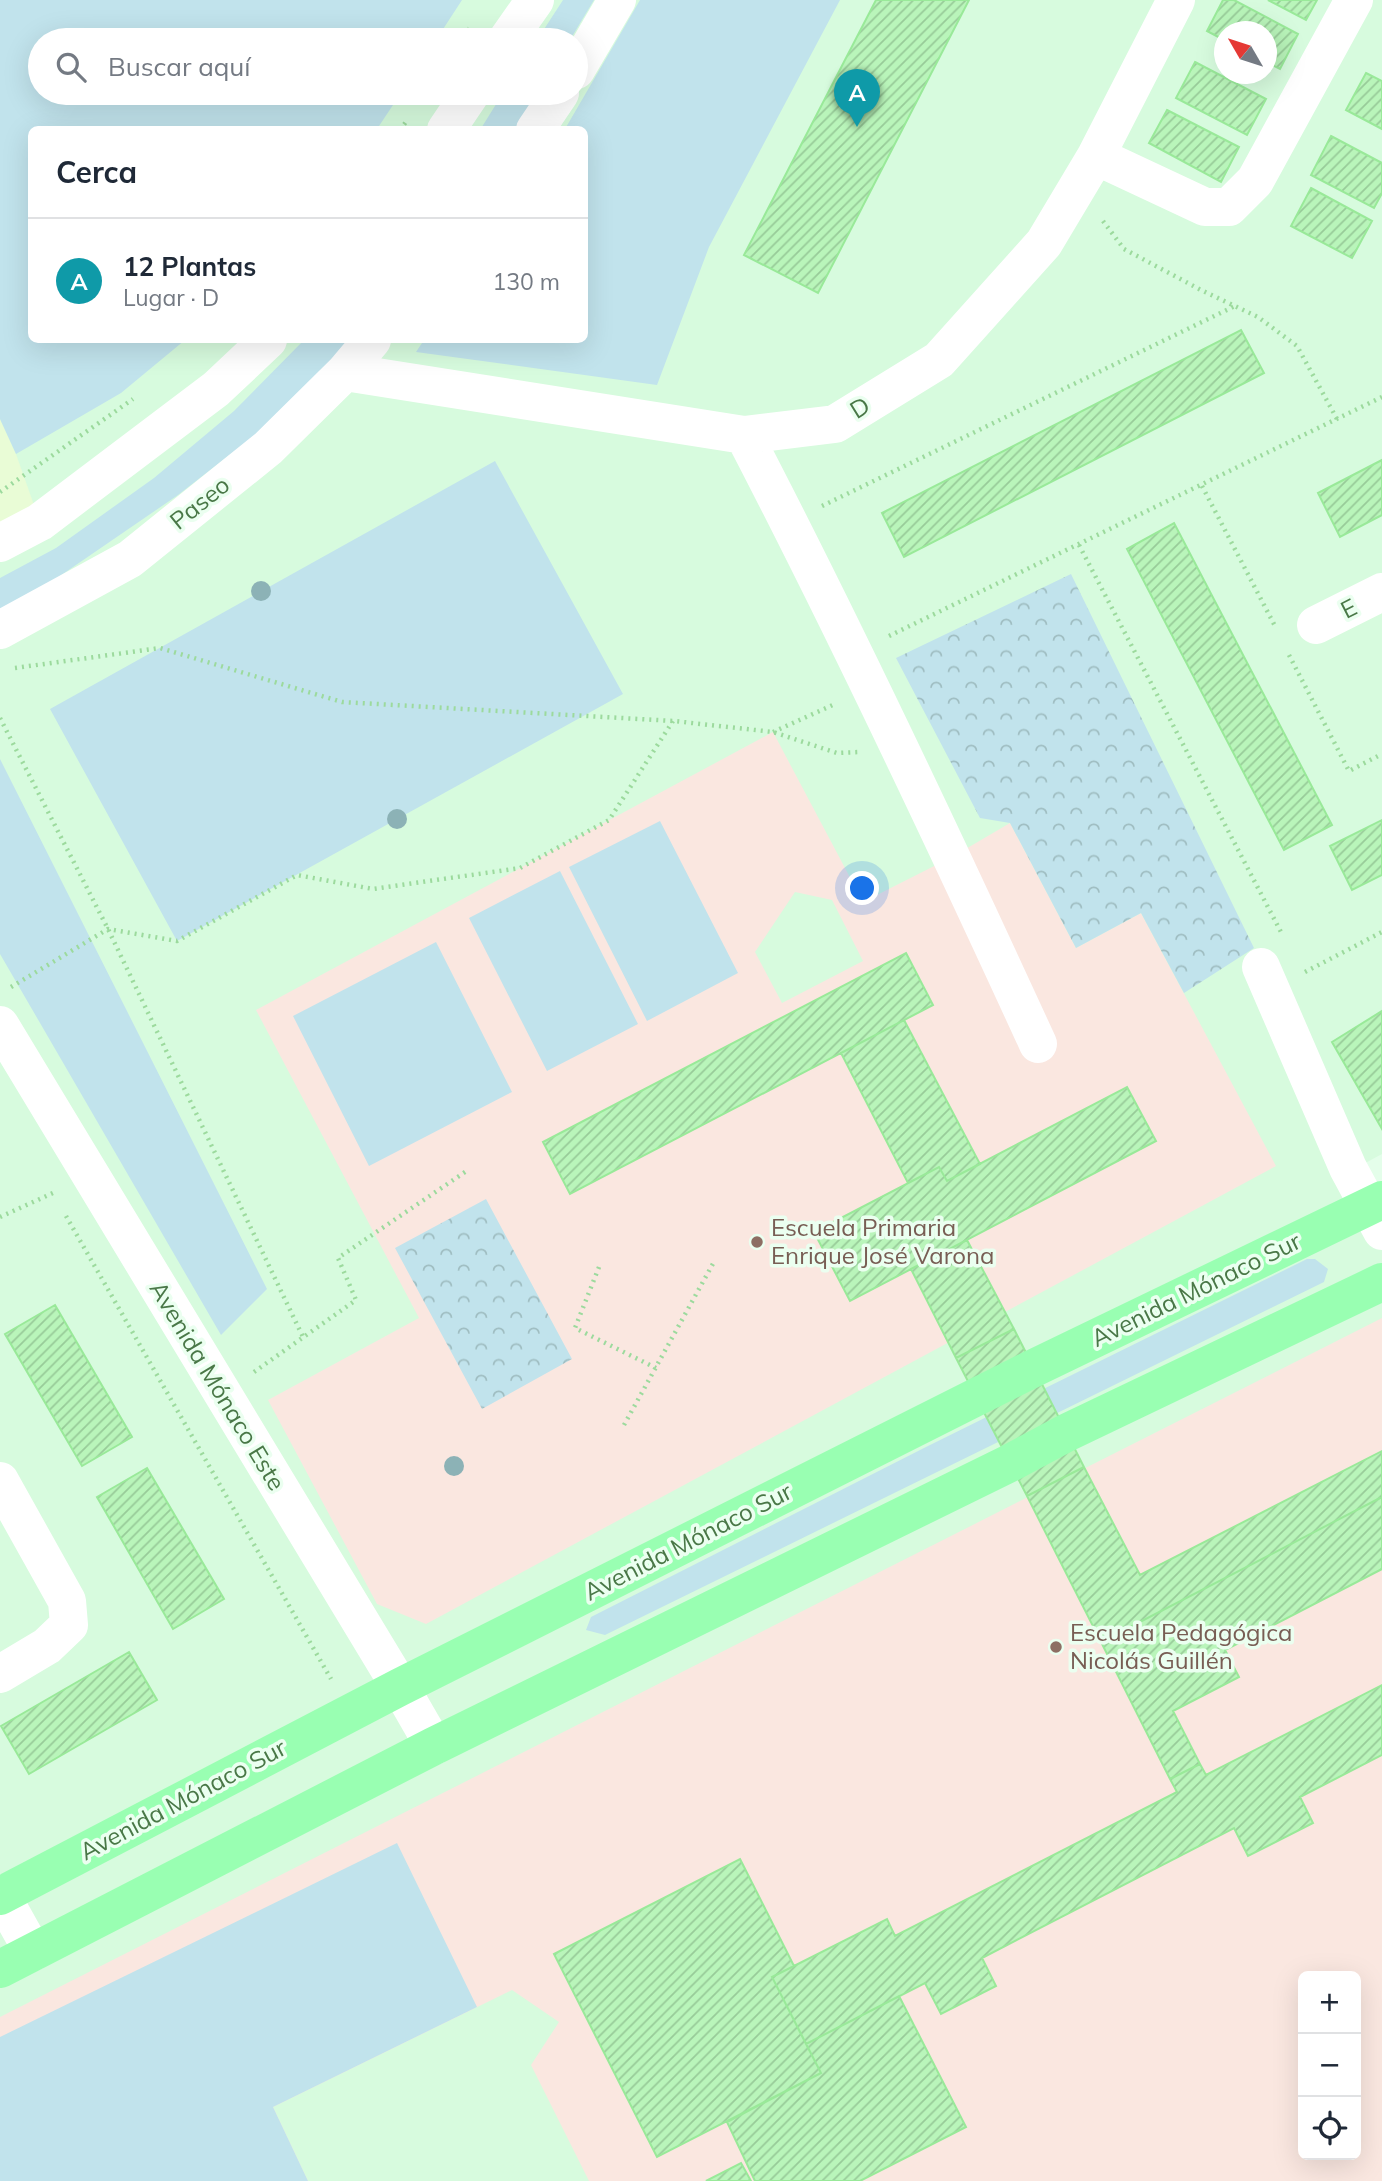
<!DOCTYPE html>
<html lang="es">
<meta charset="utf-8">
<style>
:root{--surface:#fff;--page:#f2f2f3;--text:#1f2937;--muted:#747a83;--line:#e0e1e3;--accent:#3b823c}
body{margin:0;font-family:Mulish,sans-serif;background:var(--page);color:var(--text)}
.controls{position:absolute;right:21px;bottom:21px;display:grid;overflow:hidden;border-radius:10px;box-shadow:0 7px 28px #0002}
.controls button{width:63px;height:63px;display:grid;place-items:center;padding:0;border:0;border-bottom:2px solid var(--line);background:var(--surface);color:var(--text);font:35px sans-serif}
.compass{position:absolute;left:1214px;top:21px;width:63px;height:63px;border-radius:50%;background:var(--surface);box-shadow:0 7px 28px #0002;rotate:309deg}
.you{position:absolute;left:863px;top:889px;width:24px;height:24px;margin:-18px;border:5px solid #fff;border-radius:50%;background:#1a73e8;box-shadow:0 0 0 10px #1a73e833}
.badge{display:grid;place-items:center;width:46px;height:46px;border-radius:50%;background:var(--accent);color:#fff;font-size:23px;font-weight:700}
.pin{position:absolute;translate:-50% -58px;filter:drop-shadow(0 2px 4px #0008)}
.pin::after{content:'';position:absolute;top:37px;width:24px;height:21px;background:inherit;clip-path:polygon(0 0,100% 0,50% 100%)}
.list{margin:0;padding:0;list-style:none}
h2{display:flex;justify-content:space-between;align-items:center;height:91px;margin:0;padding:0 28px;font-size:30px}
h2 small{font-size:23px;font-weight:400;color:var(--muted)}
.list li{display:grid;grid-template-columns:46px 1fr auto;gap:21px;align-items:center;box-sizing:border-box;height:126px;padding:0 28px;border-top:2px solid var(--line)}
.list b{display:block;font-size:26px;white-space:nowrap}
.list p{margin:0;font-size:23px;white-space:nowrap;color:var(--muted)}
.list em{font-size:23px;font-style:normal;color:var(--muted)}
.icon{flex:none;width:38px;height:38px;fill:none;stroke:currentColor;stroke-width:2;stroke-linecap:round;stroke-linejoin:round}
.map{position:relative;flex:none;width:1382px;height:2181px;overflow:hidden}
.search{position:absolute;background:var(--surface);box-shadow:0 7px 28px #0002;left:28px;top:28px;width:560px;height:77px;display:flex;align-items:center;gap:18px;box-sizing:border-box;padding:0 24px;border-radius:38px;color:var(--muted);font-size:26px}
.panel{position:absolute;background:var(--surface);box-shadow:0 7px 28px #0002;left:28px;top:126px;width:560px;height:217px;border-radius:10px}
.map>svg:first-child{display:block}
.residential{fill:#d7fbde;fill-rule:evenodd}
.education{fill:#fae7e0;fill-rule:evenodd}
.medical{fill:#e9fcd6}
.grass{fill:#c1e3ec}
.forest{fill:url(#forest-crowns)}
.building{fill:url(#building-hatch);stroke:#99e999;stroke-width:2}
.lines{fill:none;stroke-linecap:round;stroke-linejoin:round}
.path{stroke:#9cda9d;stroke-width:4.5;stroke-dasharray:2 5;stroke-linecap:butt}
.minor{stroke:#fff;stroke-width:38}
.major{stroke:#99ffb2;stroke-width:38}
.tree{fill:#8cb2b6}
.education-dot{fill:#8d6e63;stroke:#ebfff0;stroke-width:2.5}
.labels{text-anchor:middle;stroke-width:7;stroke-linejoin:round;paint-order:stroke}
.street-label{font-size:24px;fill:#497847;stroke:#ebfff0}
.education-label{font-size:24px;fill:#785e54;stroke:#ebfff0;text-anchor:start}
</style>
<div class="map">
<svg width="1382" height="2181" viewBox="0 0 1382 2181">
<defs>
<pattern id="forest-crowns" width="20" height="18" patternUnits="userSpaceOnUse" patternTransform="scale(1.75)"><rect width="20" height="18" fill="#c1e3ec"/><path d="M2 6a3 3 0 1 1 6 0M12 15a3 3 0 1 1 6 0" fill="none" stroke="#9fbdc1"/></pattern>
<pattern id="building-hatch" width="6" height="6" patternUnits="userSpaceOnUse" patternTransform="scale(1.75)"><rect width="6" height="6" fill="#b9f5ba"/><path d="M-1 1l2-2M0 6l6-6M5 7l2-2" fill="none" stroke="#98cb99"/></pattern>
</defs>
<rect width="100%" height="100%" fill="#e4feea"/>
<path class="residential" d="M0 0H1382V1154L1345 1174 1382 1235V2181H0ZM1224 32H1266V74H1224ZM40 40H576V93H40ZM32 130H584V340H32ZM1303 1976H1356V2155H1303Z"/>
<path class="education" d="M773 732 863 902 952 857 1010 823 1076 948 1141 913 1276 1166 426 1624 377 1604 268 1400 419 1318 256 1010ZM795 892 832 900 863 961 782 1003 755 952Z
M1382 1318V2181H589L531 2065 559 2022 512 1990 273 2107 308 2181H0V2017ZM1303 1976H1356V2155H1303Z"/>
<path class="medical" d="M0 419 16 454 40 522 0 543Z"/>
<path class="grass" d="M0 0H462L436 40H40V93H401L377 129 32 130V340H185L121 393 16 454 0 419Z
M563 0H594L570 40H537Z
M640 0H840L709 247 657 385 416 352 424 340H584V130L565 129Z
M503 93H538L515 129 480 130Z
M304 340H351L254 436 178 495 57 578 0 609V578L56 548 154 478 234 411Z
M495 461 623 694 177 941 50 709Z
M0 759 267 1289 221 1335 0 954Z
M660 821 738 973 647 1021 569 867Z
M560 871 638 1024 547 1071 469 918Z
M436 942 512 1092 369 1166 293 1016Z
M1307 1259H1315L1328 1269 1324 1282 605 1635 586 1630 591 1617 926 1447Z
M397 1843 477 2007 273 2107 308 2181H0V2037Z"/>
<path class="forest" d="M1071 574 1254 948 1184 993 1141 913 1076 948 1010 823 980 818 896 658Z
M486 1199 572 1359 482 1409 395 1248Z"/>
<path class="building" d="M876 0H969L818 293 744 255Z
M1223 0H1234L1298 34 1280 69 1266 62V32H1224V40L1207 31Z
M1268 0H1317L1306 20Z
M1195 62 1266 99 1247 135 1176 98Z
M1366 73 1382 81V129L1346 110Z
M1167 110 1239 147 1221 182 1149 143Z
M1331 136 1382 163V193L1374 208 1311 175Z
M1311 188 1372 221 1352 258 1291 226Z
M1241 330 1264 373 904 557 882 513Z
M1382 460V515L1340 537 1318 493Z
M1174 523 1332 825 1284 850 1127 549Z
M1382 820V875L1352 890 1330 846Z
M906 953 933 1005 570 1194 543 1142Z
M1382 1011V1129L1332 1042Z
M904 1020 980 1164 947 1181 939 1167 908 1183 841 1053Z
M1127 1087 1156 1141 850 1301 814 1232 939 1167 947 1181Z
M967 1240 1014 1329 956 1358 911 1269Z
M55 1305 132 1437 82 1466 5 1334Z
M1014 1329 1084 1467 1027 1496 956 1358Z
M1382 1451V1497L1101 1642 1027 1496 1084 1467 1140 1575Z
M147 1468 224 1599 173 1629 97 1497Z
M1382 1497V1569L1225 1650 1239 1677 1173 1711 1200 1764 1170 1779 1101 1642Z
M129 1652 157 1700 29 1774 1 1726Z
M1382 1685V1755L1300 1797 1313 1823 1248 1856 1234 1828 982 1958 996 1986 941 2014 925 1983 806 2044 772 1977 887 1919 895 1936 1177 1792 1170 1779 1200 1764 1206 1775Z
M740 1859 794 1966 772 1977 821 2073 657 2157 554 1954Z
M899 1996 966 2127 860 2181H755L727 2122 821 2073 806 2044Z
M741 2163 751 2181H706Z"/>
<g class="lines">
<path class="path" d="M461 40 469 28
M400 130 408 119
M1103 221 1124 249 1201 290 1258 317 1297 346 1337 419
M1202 486 1276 628
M0 492 133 399
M822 506 1235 306
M1079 545 1282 934
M889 636 1382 397
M1289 655 1349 771 1382 754
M15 668 160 648 342 702 674 721 773 732 837 753 860 752
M0 718 108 929 303 1337
M773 732 835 704
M1305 972 1382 932
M11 987 108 929 177 941 297 875 373 889 520 868 609 820 673 721
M66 1216 331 1679
M0 1217 53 1193
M599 1267 575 1328 656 1368
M254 1372 356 1300 338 1258 468 1170
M624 1425 715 1260"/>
<path class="minor" d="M507 40 535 0
M576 70 617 0
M446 130 471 93
M535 130 560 93
M1096 156 1205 207H1229L1255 181 1354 0
M345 372 744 435 835 424 939 360 1044 243 1096 156 1176 0
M744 435C848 635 944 839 1038 1044
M0 543 40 522 216 389 268 340
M1316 625 1382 592
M0 630 130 559 268 448 345 372 372 340
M1261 967 1348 1168 1382 1231
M0 1025 400 1687 434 1746
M0 1481 67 1601 69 1625 47 1646 0 1674
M0 1893 33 1952"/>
<path class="major" d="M0 1896 400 1687 1034 1368 1382 1200
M0 1969 434 1746 1010 1463 1066 1433 1382 1282"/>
</g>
<g class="tree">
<circle cx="261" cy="591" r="10"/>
<circle cx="397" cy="819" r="10"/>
<circle cx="454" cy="1466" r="10"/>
</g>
<g class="education-dot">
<circle cx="757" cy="1242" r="7"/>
<circle cx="1056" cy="1647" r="7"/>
</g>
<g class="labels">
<g class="street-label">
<text transform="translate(860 408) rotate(-32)" y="8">D</text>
<text transform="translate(200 503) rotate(-39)" y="8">Paseo</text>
<text transform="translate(1349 609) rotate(-27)" y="8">E</text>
<text transform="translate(1196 1290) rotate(-26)" y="8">Avenida Mónaco Sur</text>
<text transform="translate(217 1386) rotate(59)" y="8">Avenida Mónaco Este</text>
<text transform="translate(688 1542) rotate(-27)" y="8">Avenida Mónaco Sur</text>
<text transform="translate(183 1800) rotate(-28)" y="8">Avenida Mónaco Sur</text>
</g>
<g class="education-label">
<text x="771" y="1236">Escuela Primaria<tspan x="771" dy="28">Enrique José Varona</tspan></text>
<text x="1070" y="1641">Escuela Pedagógica<tspan x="1070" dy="28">Nicolás Guillén</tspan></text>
</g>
</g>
</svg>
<div class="controls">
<button>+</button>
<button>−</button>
<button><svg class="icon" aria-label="locate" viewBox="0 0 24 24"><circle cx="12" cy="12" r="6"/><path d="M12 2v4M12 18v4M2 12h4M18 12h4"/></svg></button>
</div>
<svg class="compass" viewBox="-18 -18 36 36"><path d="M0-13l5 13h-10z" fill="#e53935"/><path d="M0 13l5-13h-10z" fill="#747a83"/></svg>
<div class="you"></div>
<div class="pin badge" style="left:857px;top:127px;background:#0f9aa8">A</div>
<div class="search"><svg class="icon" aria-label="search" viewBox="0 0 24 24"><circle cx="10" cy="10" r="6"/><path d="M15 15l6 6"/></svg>Buscar aquí</div>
<section class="panel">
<h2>Cerca<small></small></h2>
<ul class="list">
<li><span class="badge" style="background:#0f9aa8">A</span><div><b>12 Plantas</b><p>Lugar · D</p></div><em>130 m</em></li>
</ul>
</section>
</div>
